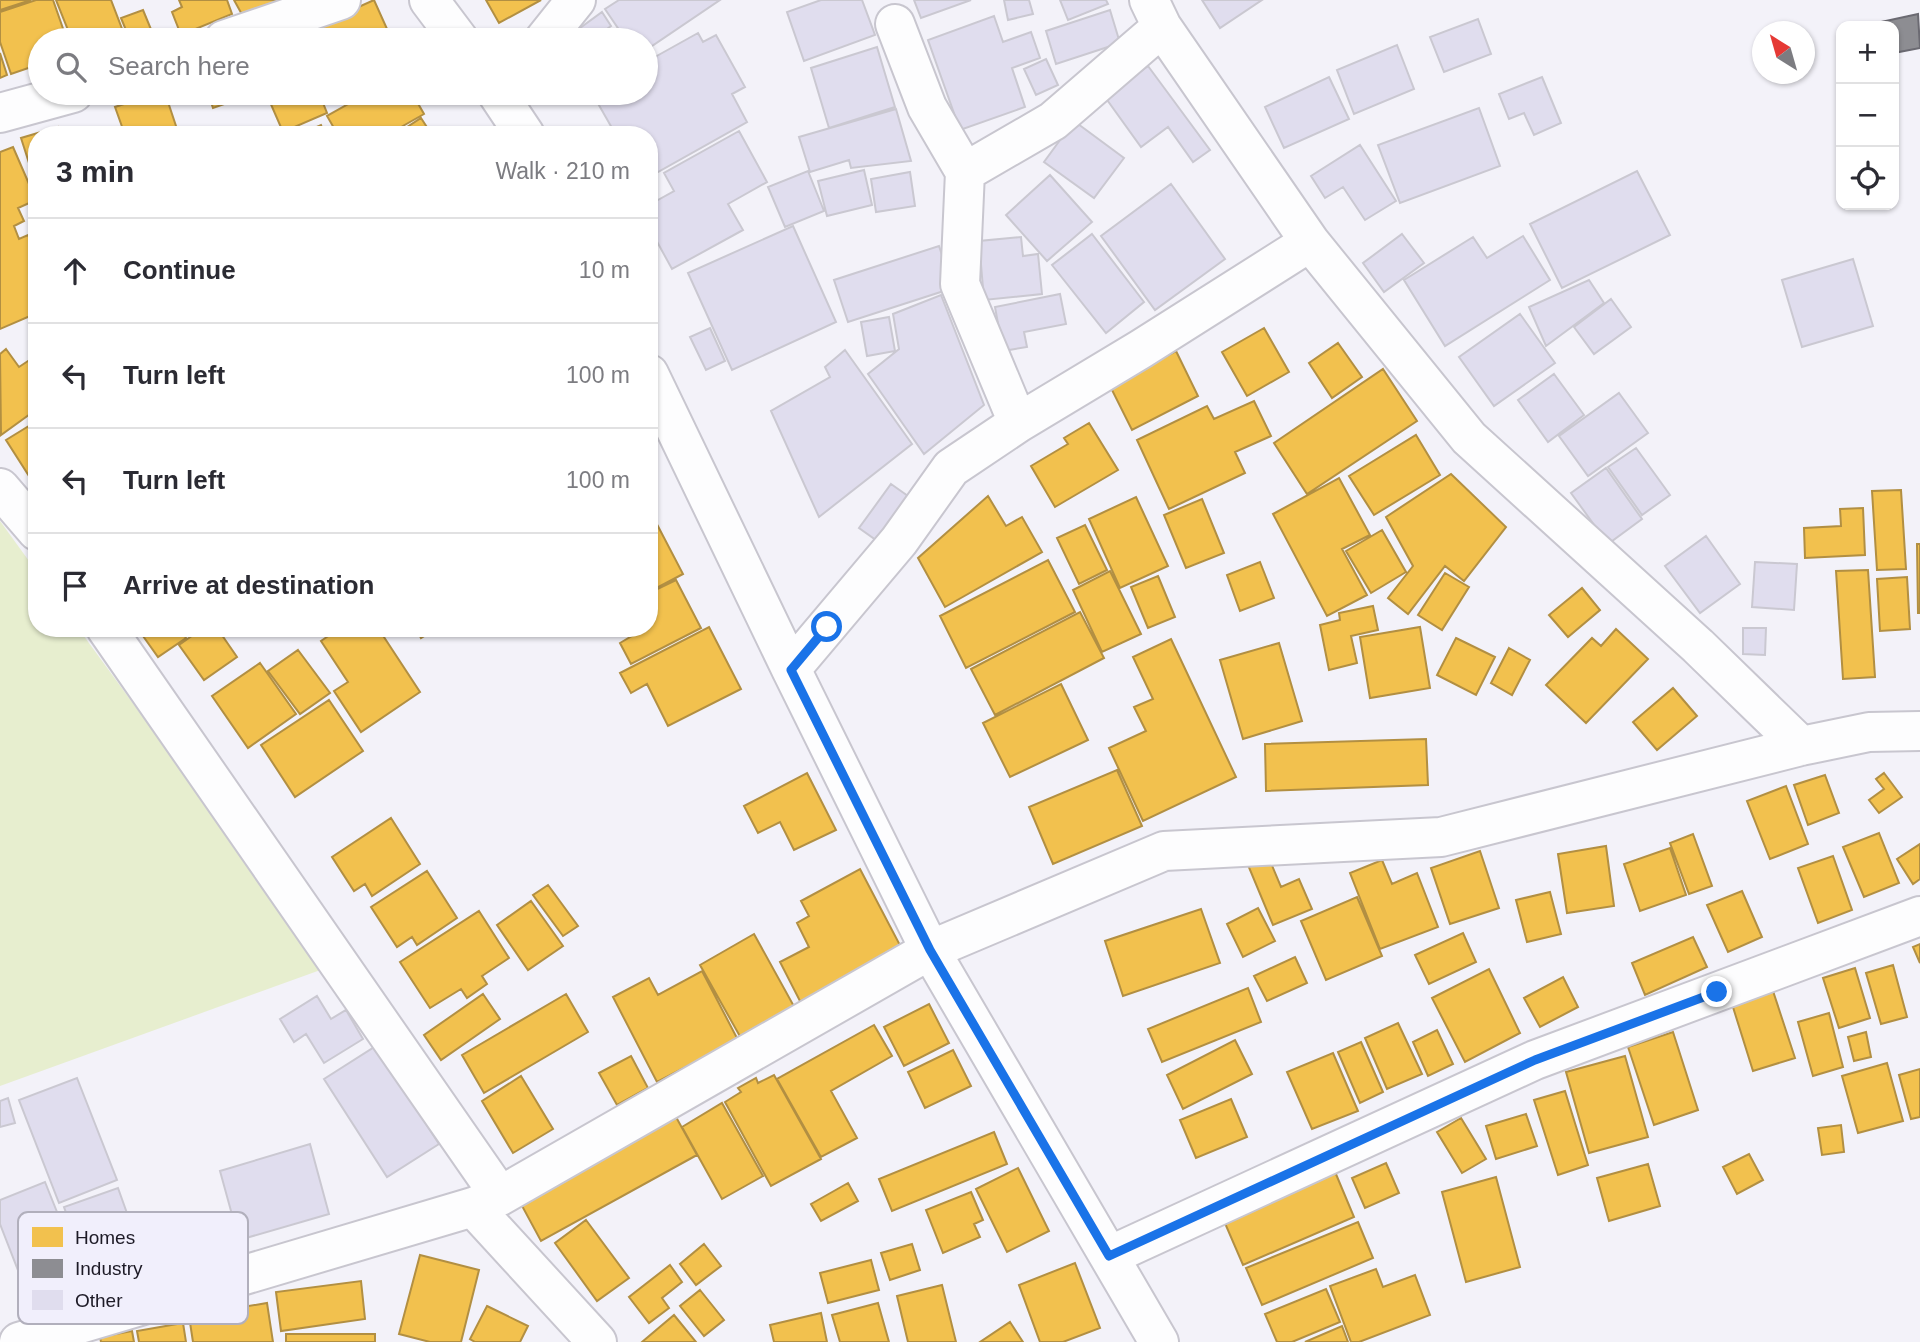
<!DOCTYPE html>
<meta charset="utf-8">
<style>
:root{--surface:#fff;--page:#f2f2f3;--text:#2b2b33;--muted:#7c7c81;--line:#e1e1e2}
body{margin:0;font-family:Helvetica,sans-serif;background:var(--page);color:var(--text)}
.controls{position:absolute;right:21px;top:21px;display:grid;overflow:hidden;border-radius:14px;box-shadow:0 2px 5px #0004}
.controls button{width:63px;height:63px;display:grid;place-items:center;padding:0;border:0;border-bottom:2px solid var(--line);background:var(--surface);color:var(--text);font:35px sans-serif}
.compass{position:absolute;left:1752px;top:21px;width:63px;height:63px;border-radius:50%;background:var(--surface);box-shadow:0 2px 5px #0004;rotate:323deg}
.stop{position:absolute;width:21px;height:21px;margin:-16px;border:5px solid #1a73e8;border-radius:50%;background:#fff}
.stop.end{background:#1a73e8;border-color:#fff;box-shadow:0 2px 7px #0008}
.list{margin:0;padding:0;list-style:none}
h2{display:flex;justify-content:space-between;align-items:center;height:91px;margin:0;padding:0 28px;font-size:30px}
h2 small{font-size:23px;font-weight:400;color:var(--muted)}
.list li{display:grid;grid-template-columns:46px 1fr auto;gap:21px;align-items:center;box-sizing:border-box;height:105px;padding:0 28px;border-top:2px solid var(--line)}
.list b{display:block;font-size:26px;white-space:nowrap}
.list em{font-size:23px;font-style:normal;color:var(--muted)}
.icon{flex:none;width:38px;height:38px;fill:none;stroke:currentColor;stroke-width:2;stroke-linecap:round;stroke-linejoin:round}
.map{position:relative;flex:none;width:1920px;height:1342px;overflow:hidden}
.search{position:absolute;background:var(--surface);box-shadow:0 2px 5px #0004;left:28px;top:28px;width:630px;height:77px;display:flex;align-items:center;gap:18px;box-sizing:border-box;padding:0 24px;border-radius:38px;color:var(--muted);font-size:26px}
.panel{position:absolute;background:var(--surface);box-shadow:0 2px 5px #0004;left:28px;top:126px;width:630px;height:511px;border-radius:28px}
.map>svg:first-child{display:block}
.pitch{fill:#e7eecf}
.homes{fill:#f2c14e;stroke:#b28f42;stroke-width:2}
.industry{fill:#8d8d92;stroke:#6b6a72;stroke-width:2}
.building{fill:#e0ddee;stroke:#cac8d1;stroke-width:2}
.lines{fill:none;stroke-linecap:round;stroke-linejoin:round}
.minor-casing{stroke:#c8c6cf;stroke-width:42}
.minor{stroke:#fdfdfe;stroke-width:38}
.route{stroke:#1a73e8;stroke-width:9}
.key{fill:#f1effc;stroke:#b1afbc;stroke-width:2}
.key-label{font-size:19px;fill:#1d1a26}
</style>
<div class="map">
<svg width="1920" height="1342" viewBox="0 0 1920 1342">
<rect width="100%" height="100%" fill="#f3f2f9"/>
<path class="pitch" d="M0 521 37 572V628H78L326 968 0 1086Z"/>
<path class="homes" d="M0 0H31L0 10Z
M36 0H53L67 40H40V64L11 74 0 42V12Z
M56 0H111L124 34 109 40H72Z
M179 0H227L232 14 181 35 172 12 182 7Z
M234 0H282L245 20Z
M374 0 392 40H309L305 31Z
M486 0H541L499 23Z
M143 10 155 39 130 40 121 18Z
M0 53 7 75 0 78Z
M157 93H165L179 135H125L115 107Z
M208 93H243L244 97 213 108Z
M266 93H319L327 113 283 132Z
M333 93H357L337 102Z
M368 93H412L424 114 387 135H338L327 116Z
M421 118 432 135H395Z
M321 125 325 135H298Z
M58 127 61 135H37V188L21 138Z
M205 128 207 135H185Z
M13 147 36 200 18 208 24 221 14 226 19 239 28 235 37 254V313L0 329V152Z
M1264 328 1289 372 1247 396 1222 352Z
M1338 343 1362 377 1332 398 1309 363Z
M6 349 19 367 37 355V409L1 435 0 354Z
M1176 351 1198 396 1132 430 1110 386Z
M1383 369 1417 421 1307 494 1274 443Z
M1254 401 1271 436 1235 452 1245 473 1169 509 1137 440 1207 406 1214 419Z
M37 421V487H36L6 440Z
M1089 423 1118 470 1055 507 1031 466 1068 444 1064 438Z
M1416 435 1440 475 1374 515 1349 476Z
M1451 474 1506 527 1464 581 1445 566 1408 614 1388 598 1413 566 1386 517Z
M1339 478 1370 535 1342 549 1367 595 1327 616 1273 514Z
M1901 490 1906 569 1877 570 1872 491Z
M988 496 1006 526 1022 517 1042 552 945 607 918 558Z
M1136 497 1168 566 1120 588 1089 519Z
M1202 499 1224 553 1186 568 1164 515Z
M1863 508 1865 555 1805 558 1804 528 1841 526 1840 509Z
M649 509 683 574 649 592Z
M1085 525 1107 570 1079 584 1057 538Z
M1382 530 1406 572 1371 593 1346 551Z
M1917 544H1920V613H1918Z
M1048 560 1075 612 966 668 940 616Z
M1260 562 1274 598 1240 611 1227 575Z
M1868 570 1875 677 1843 679 1836 571Z
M1110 571 1141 634 1102 652 1073 590Z
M1445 573 1469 587 1442 630 1418 615Z
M1158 576 1175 617 1148 628 1131 587Z
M1907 577 1910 629 1880 631 1877 579Z
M676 580 701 628 631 664 620 643 635 634 632 628H649V593Z
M1582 588 1600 610 1568 637 1549 615Z
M1373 606 1378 630 1351 636 1357 663 1329 670 1320 625 1340 620 1339 613Z
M1080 612 1104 658 995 715 971 669Z
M709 627 741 689 668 726 647 684 631 693 620 673Z
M1420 627 1430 688 1370 698 1360 637Z
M153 628H179L186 638 158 657 143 636Z
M203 628H217L237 657 204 680 179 645Z
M340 628H378L420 692 361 732 334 691 348 682 321 641Z
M416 628H437L421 638Z
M1616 629 1648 659 1586 723 1546 685 1592 638 1601 646Z
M1456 638 1495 657 1476 695 1437 675Z
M1171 639 1236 777 1143 821 1109 748 1146 731 1134 707 1153 699 1133 657Z
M1279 643 1302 721 1243 739 1220 660Z
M1509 648 1530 660 1512 695 1491 683Z
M298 650 330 693 300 714 268 671Z
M260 663 296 714 248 748 212 696Z
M1061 684 1088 740 1010 777 983 723Z
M1673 688 1697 716 1657 750 1633 722Z
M329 700 363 751 295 797 261 745Z
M1426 739 1428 785 1266 791 1265 744Z
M1117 770 1142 826 1053 864 1029 807Z
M807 773 836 830 794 850 780 822 758 833 744 806Z
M1884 773 1902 797 1879 813 1869 800 1884 789 1876 779Z
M1825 775 1839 813 1808 825 1794 785Z
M1786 786 1808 844 1770 859 1747 801Z
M391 818 420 864 372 896 365 884 354 891 332 857Z
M1879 833 1899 883 1864 897 1843 847Z
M1693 834 1712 886 1689 894 1670 843Z
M1920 844V879L1913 884 1897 859Z
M1606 846 1614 906 1567 913 1558 854Z
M1670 848 1686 895 1640 911 1624 864Z
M1480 851 1499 908 1450 924 1431 868Z
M1268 856 1281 887 1299 879 1312 909 1273 925 1248 865Z
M1833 856 1852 910 1818 923 1798 868Z
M1382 860 1392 884 1417 873 1438 927 1380 949 1350 873Z
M860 869 903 951 802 1005 780 962 809 947 797 923 809 916 801 901Z
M427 871 457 918 417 945 412 937 397 947 371 907Z
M548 885 578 926 563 936 533 895Z
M1742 891 1762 937 1728 952 1707 905Z
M1550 892 1561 934 1527 942 1516 900Z
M1357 897 1382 956 1326 980 1301 921Z
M531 901 563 946 528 970 497 925Z
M1258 908 1275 941 1243 957 1227 924Z
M1201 909 1220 963 1123 996 1105 941Z
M479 911 509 958 482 976 487 984 467 998 461 989 430 1008 400 962Z
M1463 933 1476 962 1429 984 1415 955Z
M754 934 796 1010 742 1040 700 965Z
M1693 937 1707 967 1645 995 1632 963Z
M1920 944V963L1913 947Z
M1295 957 1307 983 1267 1001 1254 976Z
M1893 965 1907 1017 1881 1024 1866 973Z
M1855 968 1870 1018 1839 1028 1823 978Z
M1489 969 1520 1033 1465 1062 1432 998Z
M702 971 738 1040 657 1082 613 997 649 978 658 995Z
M1563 977 1578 1007 1540 1027 1524 998Z
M1248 988 1261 1022 1162 1062 1148 1029Z
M1773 991 1795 1058 1753 1071 1732 1004Z
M483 994 500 1019 441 1060 424 1035Z
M566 994 588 1032 484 1093 462 1055Z
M929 1004 949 1043 904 1066 884 1027Z
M1829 1013 1843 1067 1813 1076 1798 1022Z
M1398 1023 1422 1074 1387 1089 1365 1038Z
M874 1025 892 1056 831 1091 857 1138 821 1157 777 1079Z
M1437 1030 1453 1064 1428 1076 1413 1042Z
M1673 1032 1698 1110 1654 1125 1628 1047Z
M1866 1032 1871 1057 1854 1061 1848 1037Z
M1235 1040 1252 1074 1183 1109 1167 1075Z
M1361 1042 1383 1092 1360 1103 1338 1052Z
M953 1050 971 1086 925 1108 908 1072Z
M1333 1053 1358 1111 1312 1129 1287 1072Z
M631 1056 648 1088 617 1105 599 1073Z
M1625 1056 1648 1137 1589 1153 1566 1072Z
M1887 1063 1903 1121 1858 1133 1842 1076Z
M1920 1069V1117L1911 1119 1899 1075Z
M774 1075 821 1159 771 1186 725 1102 741 1092 738 1088 756 1078 758 1083Z
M521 1076 553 1129 513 1153 482 1101Z
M1565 1091 1588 1165 1558 1175 1534 1100Z
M1231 1099 1247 1137 1196 1158 1180 1120Z
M722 1103 763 1176 722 1199 682 1127Z
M1526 1114 1537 1146 1496 1159 1486 1126Z
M676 1117 697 1155 541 1241 521 1204Z
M1461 1118 1486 1159 1462 1173 1437 1132Z
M1841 1125 1844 1152 1822 1155 1818 1128Z
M994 1132 1007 1164 892 1211 879 1179Z
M1749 1154 1763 1180 1737 1194 1723 1167Z
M1386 1163 1399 1193 1365 1208 1352 1178Z
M1648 1164 1660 1206 1609 1221 1597 1178Z
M1333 1167 1354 1217 1243 1265 1221 1214Z
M1018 1168 1049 1231 1007 1252 976 1189Z
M1496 1177 1520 1267 1466 1282 1442 1192Z
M848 1183 858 1201 821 1221 811 1204Z
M971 1192 983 1220 974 1224 980 1237 943 1253 926 1210Z
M586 1220 629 1278 597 1301 555 1243Z
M1358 1222 1373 1258 1262 1305 1246 1268Z
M704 1244 721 1266 696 1285 680 1264Z
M912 1244 920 1270 890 1280 881 1253Z
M420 1255 479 1270 461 1342H430L399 1334Z
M871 1260 879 1290 828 1303 820 1273Z
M1075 1263 1100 1328 1063 1342H1040L1019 1285Z
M670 1265 682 1282 662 1298 669 1308 649 1323 629 1297Z
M1376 1269 1383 1287 1415 1275 1430 1315 1359 1342H1351L1330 1286Z
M361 1281 365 1319 281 1331 276 1292Z
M942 1285 956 1342H908L897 1296Z
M1326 1289 1340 1322 1292 1342H1277L1265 1314Z
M700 1290 724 1320 704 1336 680 1306Z
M267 1303 273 1342H193L189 1316Z
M878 1303 889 1342H840L832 1315Z
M487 1306 528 1326 520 1342H475L470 1339Z
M821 1313 827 1342H774L770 1325Z
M674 1315 696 1342H642Z
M1010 1322 1023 1342H980Z
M183 1323 186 1342H139L137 1331Z
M1342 1326 1348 1342H1305Z
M132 1331 134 1342H101L100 1337Z
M286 1334H375V1342H286Z"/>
<path class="industry" d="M1918 14 1920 48 1894 53V26H1882L1881 22Z"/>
<path class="building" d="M619 0H720L646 50V40H626L605 9Z
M821 0H862L875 35 804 61 787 12Z
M914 0H971L921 18Z
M1004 0H1029L1033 14 1008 20Z
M1060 0H1106L1108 4 1068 20Z
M1202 0H1262L1220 28Z
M1110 10 1120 43 1056 64 1046 31Z
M602 12 611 26 592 40H583L576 31Z
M994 16 1003 42 1031 32 1040 58 1012 68 1025 107 960 130 928 40Z
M1478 19 1491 54 1444 72 1430 37Z
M698 33 703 42 716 35 745 87 732 94 747 122 649 177V135H616L592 93H646V62Z
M1397 45 1414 89 1354 114 1337 70Z
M877 47 895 107 829 128 811 68Z
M1046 59 1058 85 1036 95 1024 69Z
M1148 66 1210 150 1193 162 1168 127 1141 147 1105 97Z
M1329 77 1349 119 1284 148 1265 107Z
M1542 77 1561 123 1534 135 1524 113 1509 119 1499 94Z
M1479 108 1500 166 1400 203 1378 145Z
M896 109 911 161 851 168 849 160 810 172 799 137Z
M1074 121 1124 158 1094 198 1044 162Z
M739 131 767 182 728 204 743 230 672 269 649 227V205L674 191 664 173Z
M1360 145 1396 201 1365 220 1343 187 1325 198 1311 176Z
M864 170 872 205 827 216 818 181Z
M808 171 824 211 785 227 768 187Z
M1637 171 1670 235 1562 288 1530 224Z
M910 172 915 206 876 212 871 179Z
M1050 175 1092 222 1047 261 1006 215Z
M1171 184 1225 259 1155 310 1101 236Z
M793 226 836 322 732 370 688 273Z
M1092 234 1144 302 1106 333 1052 265Z
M1402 234 1424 263 1384 292 1363 263Z
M1523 236 1550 280 1445 346 1404 280 1473 237 1487 258Z
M1021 237 1023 256 1038 254 1042 294 984 300 979 241Z
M939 246 953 288 848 322 834 280Z
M1853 259 1873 326 1802 347 1782 280Z
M1589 280 1604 303 1546 346 1529 307Z
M1060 294 1066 324 1024 332 1027 347 1003 351 995 307Z
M941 295 984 405 924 454 868 374 899 349 893 314Z
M1611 299 1631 327 1594 354 1574 327Z
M1520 314 1555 363 1494 406 1459 357Z
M889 317 895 351 867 356 861 322Z
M710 328 725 361 706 370 690 337Z
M845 350 912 444 819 517 771 411 830 377 825 367Z
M1554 374 1584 415 1548 442 1518 400Z
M1619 393 1648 433 1588 476 1559 436Z
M1636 448 1670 495 1642 515 1608 467Z
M1606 468 1642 519 1608 544 1571 493Z
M891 484 915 501 883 545 859 528Z
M1706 536 1740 584 1700 613 1665 566Z
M1755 562 1797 564 1794 610 1752 607Z
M1743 628H1766L1765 655 1743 654Z
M317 996 331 1019 346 1010 363 1039 324 1063 306 1034 294 1042 280 1019Z
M376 1046 439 1144 387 1177 324 1079Z
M77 1078 117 1180 59 1203 19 1100Z
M8 1098 15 1123 0 1127V1101Z
M310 1144 329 1214 239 1240 220 1171Z
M45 1182 75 1257 21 1278 0 1224V1200Z
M118 1188 138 1244 84 1263 64 1207Z"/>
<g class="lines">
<g class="minor-casing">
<path id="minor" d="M429 0 459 40
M1149 0 1162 27 1310 242 1469 438 1698 646 1801 746
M895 24 927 107 965 172 960 284 1018 423
M224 40 341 0
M544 40 576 0
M497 93 525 135
M0 113 73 93
M965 172 1053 121 1162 27
M649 374 791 669 930 950 1159 1342
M0 488 37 531
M106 628 500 1196
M791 669 899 541 951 468 1018 423 1141 349 1310 242
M473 1207 597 1342
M1109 1256 1535 1060 1920 916
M19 1342 473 1207 500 1196 930 950 1164 851 1441 837 1801 746 1869 732 1920 731"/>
</g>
<use href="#minor" class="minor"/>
</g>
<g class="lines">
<path class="route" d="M827 627 791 670 930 950 1109 1256 1535 1060 1717 992"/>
</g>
<rect x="18" y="1212" width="230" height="112" rx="10" class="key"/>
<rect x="32" y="1227" width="31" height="20" fill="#f2c14e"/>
<rect x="32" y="1259" width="31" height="19" fill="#8d8d92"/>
<rect x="32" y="1290" width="31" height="20" fill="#e0ddee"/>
<g class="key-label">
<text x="75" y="1244">Homes</text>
<text x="75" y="1275">Industry</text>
<text x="75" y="1307">Other</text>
</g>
</svg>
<div class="controls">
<button>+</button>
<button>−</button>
<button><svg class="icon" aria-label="locate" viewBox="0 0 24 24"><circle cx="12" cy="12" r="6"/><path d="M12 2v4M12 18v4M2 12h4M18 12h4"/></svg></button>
</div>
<svg class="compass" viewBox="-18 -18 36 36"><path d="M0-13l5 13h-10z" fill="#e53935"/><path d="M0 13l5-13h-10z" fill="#7c7c81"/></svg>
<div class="stop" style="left:827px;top:627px"></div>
<div class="stop end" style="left:1717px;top:992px"></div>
<div class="search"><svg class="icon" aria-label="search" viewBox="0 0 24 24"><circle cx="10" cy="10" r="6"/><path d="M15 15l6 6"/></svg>Search here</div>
<section class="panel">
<h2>3 min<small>Walk · 210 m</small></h2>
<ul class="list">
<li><svg class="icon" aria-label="ahead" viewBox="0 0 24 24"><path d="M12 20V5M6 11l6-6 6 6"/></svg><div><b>Continue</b></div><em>10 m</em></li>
<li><svg class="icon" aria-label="left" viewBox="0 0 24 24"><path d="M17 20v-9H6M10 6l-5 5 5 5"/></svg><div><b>Turn left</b></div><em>100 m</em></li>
<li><svg class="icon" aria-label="left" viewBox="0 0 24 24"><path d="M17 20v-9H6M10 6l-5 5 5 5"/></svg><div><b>Turn left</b></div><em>100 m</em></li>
<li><svg class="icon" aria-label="arrive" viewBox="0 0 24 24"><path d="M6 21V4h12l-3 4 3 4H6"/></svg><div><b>Arrive at destination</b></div></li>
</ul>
</section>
</div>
